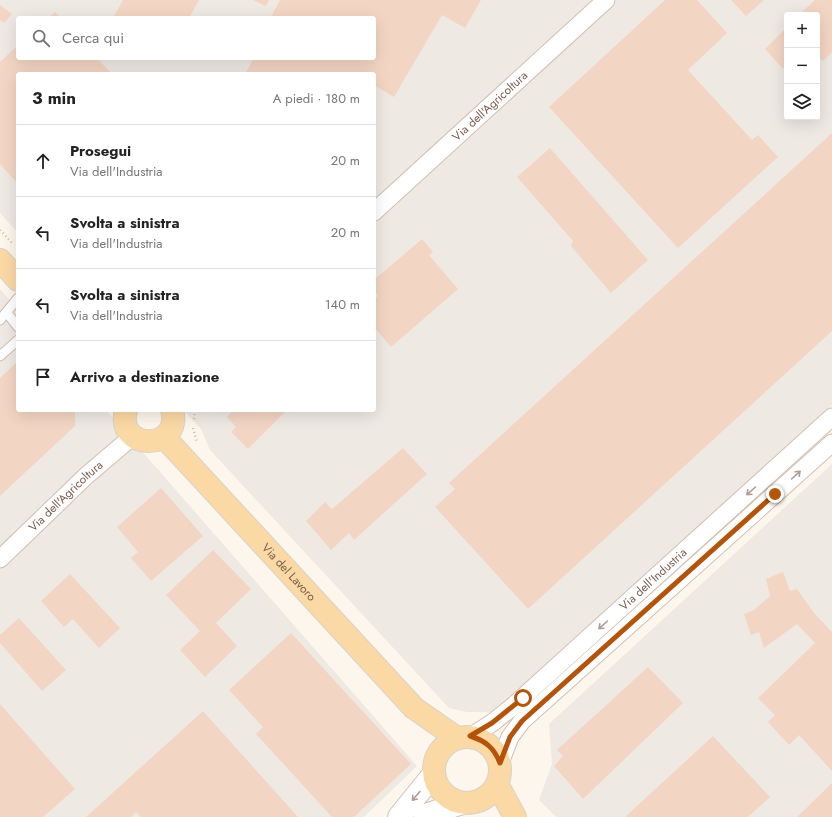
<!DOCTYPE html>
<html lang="it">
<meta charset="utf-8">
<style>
:root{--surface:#fff;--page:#f2f2f2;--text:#222;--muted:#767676;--line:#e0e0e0}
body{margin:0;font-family:Jost,sans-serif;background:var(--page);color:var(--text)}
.controls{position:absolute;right:12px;top:12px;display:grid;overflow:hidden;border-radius:4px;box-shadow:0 4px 16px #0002}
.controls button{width:36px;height:36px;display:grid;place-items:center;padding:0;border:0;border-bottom:1px solid var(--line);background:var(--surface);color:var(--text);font:20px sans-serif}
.stop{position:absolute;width:12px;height:12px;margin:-9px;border:3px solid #b45309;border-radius:50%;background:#fff}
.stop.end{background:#b45309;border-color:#fff;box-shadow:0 1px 4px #0008}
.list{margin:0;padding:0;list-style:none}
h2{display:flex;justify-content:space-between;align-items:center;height:52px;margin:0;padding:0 16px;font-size:17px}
h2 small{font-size:13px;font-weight:400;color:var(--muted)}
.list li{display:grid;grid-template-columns:26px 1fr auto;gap:12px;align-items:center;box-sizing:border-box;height:72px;padding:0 16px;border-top:1px solid var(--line)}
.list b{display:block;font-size:15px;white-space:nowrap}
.list p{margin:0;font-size:13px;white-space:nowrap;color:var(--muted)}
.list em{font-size:13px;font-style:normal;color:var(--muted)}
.icon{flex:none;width:22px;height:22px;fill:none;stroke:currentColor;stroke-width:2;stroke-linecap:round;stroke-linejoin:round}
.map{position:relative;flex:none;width:832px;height:817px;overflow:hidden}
.search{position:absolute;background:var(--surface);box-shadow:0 4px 16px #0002;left:16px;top:16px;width:360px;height:44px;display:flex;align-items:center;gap:10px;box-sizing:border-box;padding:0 14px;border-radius:4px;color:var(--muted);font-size:15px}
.panel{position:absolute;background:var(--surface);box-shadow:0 4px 16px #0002;left:16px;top:72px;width:360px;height:340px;border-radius:4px}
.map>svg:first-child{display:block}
.industrial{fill:#efe9e4;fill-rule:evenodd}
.building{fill:#f3d5c3}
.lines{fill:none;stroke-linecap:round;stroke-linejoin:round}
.lane-casing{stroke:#d1beb0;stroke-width:11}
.street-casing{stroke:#d1beb0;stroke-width:19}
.secondary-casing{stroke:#d6c0b0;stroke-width:24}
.primary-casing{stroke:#dad1cd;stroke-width:24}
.path{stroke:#d9b8a5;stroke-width:2.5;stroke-dasharray:1 3;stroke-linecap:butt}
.lane{stroke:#fff;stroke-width:9}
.street{stroke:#fff;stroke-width:17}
.secondary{stroke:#fff;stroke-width:22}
.primary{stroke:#fbd9a5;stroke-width:22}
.oneway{stroke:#af9d94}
.route{stroke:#b45309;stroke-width:5}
.labels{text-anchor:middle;stroke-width:3;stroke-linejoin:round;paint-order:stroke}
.street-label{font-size:12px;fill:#7a5c4d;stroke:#fffaf3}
</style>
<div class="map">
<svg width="832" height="817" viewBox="0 0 832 817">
<rect width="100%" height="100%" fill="#fdf6ec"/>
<path class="industrial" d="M0 0H832V405L515 696 492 712H467L449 708 210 450 201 429 183 410H374V74H18V233L0 213ZM787 15H817V117H787ZM18 18H374V58H18Z
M0 289 18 310V410H106L417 766 364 817H0Z
M832 464V817H556L539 800 552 764 549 724Z"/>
<path class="building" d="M123 0H199L189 18H113Z
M253 0H269L266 6Z
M280 0H481L465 28 442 15 394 97 374 85V74H245L254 58H374V18H273L271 17Z
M665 0H697L727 33 688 70 752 140 758 135 778 157 678 248 549 107Z
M731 0H764L746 16Z
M815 0H832V52L823 61 817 56V15H799Z
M0 5 12 14 4 23 0 20Z
M55 12 61 18H48Z
M787 27V65L783 69 765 49Z
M18 45V58H97L112 74H18V184L0 164V62Z
M832 133V331L528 609 435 507 455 489 449 483Z
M550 148 648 260 611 293 571 246 573 241 517 177Z
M422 239 433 252 429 255 458 289 391 347 374 327V299L378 296 374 291V280Z
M18 361V410H75V426L0 496V378Z
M233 410H287L248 449 231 432 236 427 227 417Z
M403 448 427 474 354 540 349 533 331 550 306 521 325 502 332 509Z
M161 488 203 536 151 581 131 558 138 552 117 527Z
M213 550 251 589 216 623 237 646 205 677 180 650 200 631 166 595Z
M783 572 790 591 797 589 814 613 832 632V771L799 735 789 745 768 722 775 715 758 698 815 643 797 624 764 648 759 632 751 635 744 614 754 610 770 596 766 579Z
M70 574 120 628 99 648 73 619 64 627 41 601Z
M19 618 66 670 42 691 0 643V635Z
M291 633 411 764 354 817H332L256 734 263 727 229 690Z
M648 667 683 703 583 799 554 766 563 756 557 750Z
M0 704 75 789 43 817H0Z
M203 711 298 817H141L136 812 131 817H86Z
M713 736 770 797 748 817H625Z
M832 783V817H797Z"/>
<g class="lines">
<g class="lane-casing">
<path id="lane" d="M7 313 18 327
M0 320 18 298
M0 356 18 340"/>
</g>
<g class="street-casing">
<g id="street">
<path id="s1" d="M374 212 606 0"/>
<path id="s2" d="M0 559 86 476 133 436"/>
<path id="s3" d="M470 737 492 723 511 708 832 417"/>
<path d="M500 763 510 737 522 721 832 443"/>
</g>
</g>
<g class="secondary-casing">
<path id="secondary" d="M399 817 433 775
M425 817 429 814 462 803"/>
</g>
<g class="primary-casing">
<g id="primary">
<path d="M0 260 18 280"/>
<path d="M126 410C115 452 183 451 172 410"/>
<path id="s4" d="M164 437 414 708 457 738"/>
<circle cx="467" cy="770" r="33"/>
<path d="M497 784 515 817"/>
</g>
</g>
<path class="path" d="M0 230 12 243
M194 419 195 410
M193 428 197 442"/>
<use href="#lane" class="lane"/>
<use href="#street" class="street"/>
<use href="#secondary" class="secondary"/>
<use href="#primary" class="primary"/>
</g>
<defs><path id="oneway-shaft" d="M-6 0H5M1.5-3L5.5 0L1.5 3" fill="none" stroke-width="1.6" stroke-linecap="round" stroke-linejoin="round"/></defs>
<g class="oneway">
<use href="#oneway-shaft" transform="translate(796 475) rotate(-42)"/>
<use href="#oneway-shaft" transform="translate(751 491) rotate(138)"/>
<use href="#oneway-shaft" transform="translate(603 625) rotate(138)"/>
<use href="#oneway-shaft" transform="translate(416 796) rotate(130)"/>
</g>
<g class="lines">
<path class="route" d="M523 698 492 723 470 736C486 741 494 748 500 763L510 737 522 721 775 494"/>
</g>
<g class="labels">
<g class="street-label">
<text dy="4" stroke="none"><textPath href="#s1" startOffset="157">Via dell'Agricoltura</textPath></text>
<text dy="4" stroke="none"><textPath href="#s2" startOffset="91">Via dell'Agricoltura</textPath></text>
<text dy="4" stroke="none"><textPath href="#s4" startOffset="184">Via del Lavoro</textPath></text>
<text dy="4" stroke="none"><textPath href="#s3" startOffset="242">Via dell'Industria</textPath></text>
</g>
</g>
</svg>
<div class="controls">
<button>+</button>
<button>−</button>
<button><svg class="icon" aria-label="layers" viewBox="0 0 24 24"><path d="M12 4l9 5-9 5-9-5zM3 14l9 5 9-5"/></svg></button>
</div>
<div class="stop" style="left:523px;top:698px"></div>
<div class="stop end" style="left:775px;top:494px"></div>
<div class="search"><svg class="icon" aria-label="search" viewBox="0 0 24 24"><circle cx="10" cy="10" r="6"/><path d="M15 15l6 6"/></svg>Cerca qui</div>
<section class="panel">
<h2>3 min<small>A piedi · 180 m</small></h2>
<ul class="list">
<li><svg class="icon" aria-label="ahead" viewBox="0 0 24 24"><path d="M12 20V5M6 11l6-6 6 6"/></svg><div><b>Prosegui</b><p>Via dell'Industria</p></div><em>20 m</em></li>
<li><svg class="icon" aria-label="left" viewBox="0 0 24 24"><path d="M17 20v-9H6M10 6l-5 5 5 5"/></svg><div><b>Svolta a sinistra</b><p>Via dell'Industria</p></div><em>20 m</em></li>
<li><svg class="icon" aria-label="left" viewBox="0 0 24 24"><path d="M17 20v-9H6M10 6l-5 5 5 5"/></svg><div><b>Svolta a sinistra</b><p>Via dell'Industria</p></div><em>140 m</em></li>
<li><svg class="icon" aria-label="arrive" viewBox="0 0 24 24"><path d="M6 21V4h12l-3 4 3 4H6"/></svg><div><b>Arrivo a destinazione</b></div></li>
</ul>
</section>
</div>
